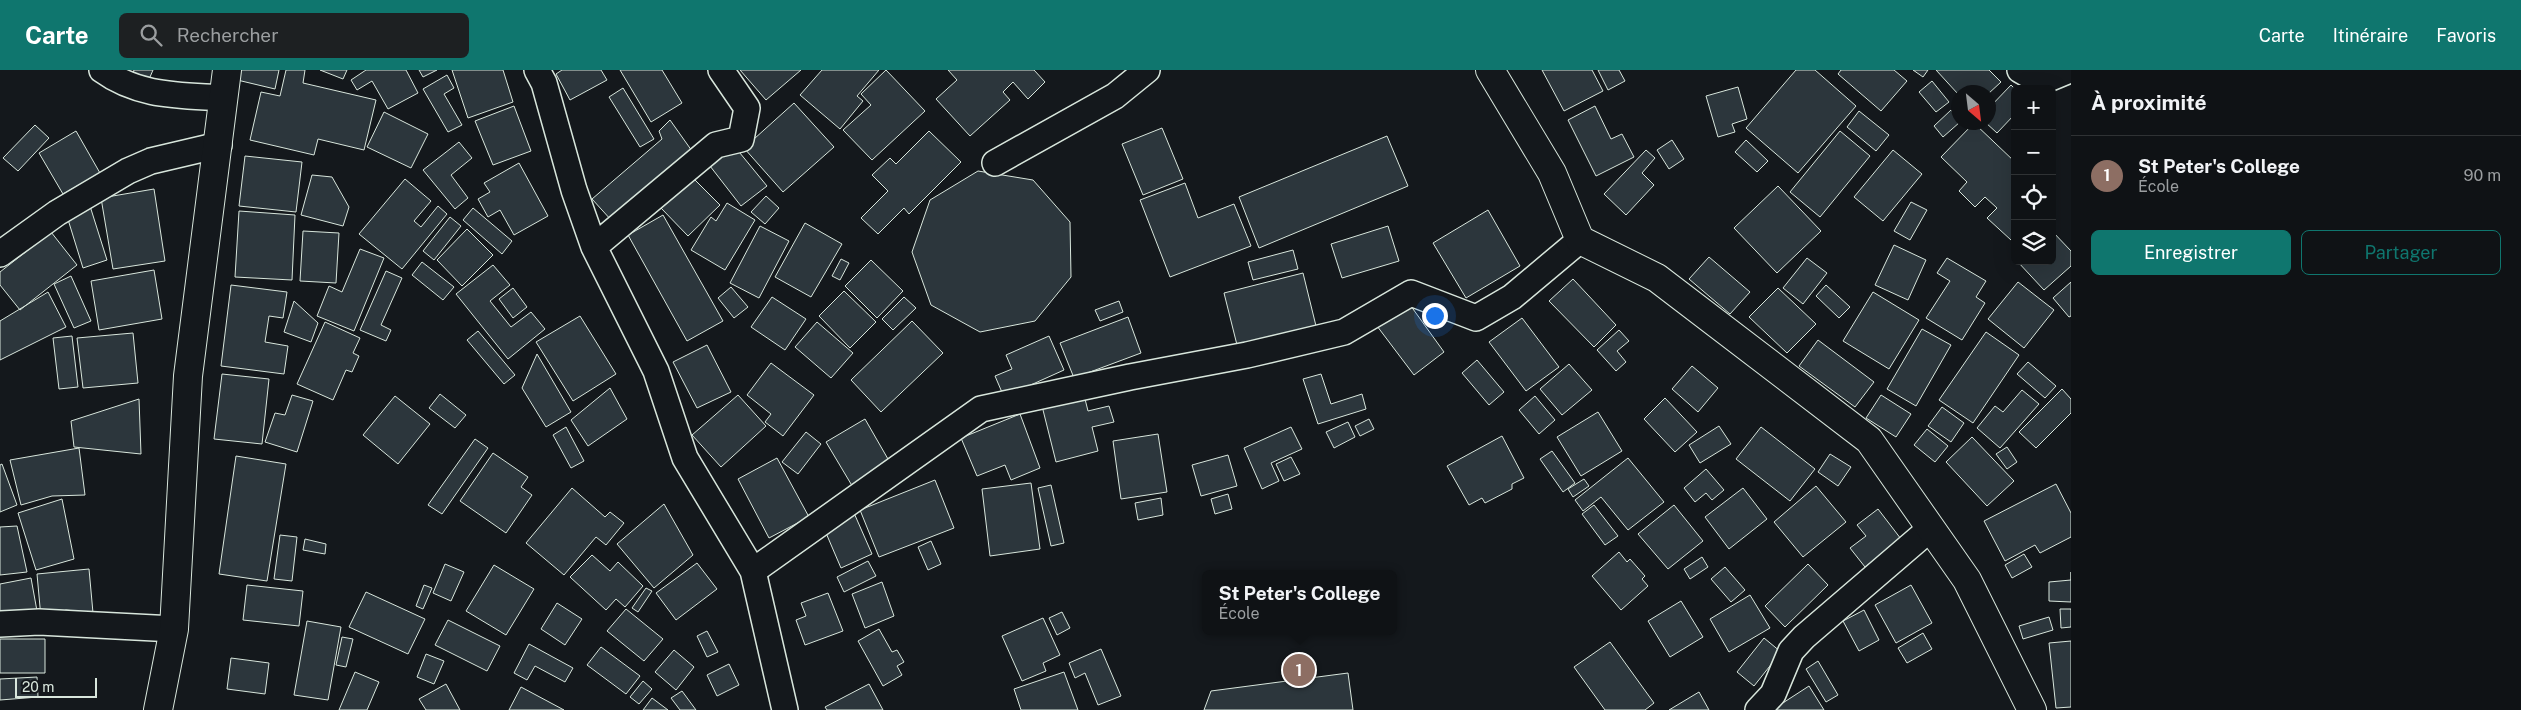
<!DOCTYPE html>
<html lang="fr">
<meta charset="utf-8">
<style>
:root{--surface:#0f1215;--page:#1d2022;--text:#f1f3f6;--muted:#9b9ea0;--line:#2f3234;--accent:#0f766e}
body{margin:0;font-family:"Public Sans",sans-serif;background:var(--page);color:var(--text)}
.controls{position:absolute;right:15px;top:15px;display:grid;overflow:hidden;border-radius:8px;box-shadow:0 5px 20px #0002}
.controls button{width:45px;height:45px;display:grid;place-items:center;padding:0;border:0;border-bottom:1px solid var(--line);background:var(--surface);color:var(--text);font:25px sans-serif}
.compass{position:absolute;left:1951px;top:15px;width:45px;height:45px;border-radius:50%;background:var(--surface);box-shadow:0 5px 20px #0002;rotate:152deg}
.scale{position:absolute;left:15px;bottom:12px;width:82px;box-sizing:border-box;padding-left:5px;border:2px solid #d8e6dc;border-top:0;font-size:14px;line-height:18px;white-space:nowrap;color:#d8e6dc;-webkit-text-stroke:4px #14181c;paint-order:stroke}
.you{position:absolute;left:1434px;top:245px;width:18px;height:18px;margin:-12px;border:4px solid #fff;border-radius:50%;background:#1a73e8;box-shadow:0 0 0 8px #1a73e833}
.badge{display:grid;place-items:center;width:32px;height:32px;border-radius:50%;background:var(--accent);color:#fff;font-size:16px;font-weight:700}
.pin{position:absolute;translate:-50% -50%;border:2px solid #fff;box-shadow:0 1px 5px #0006}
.popup{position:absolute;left:1202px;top:500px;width:195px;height:65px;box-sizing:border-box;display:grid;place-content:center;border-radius:8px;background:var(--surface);filter:drop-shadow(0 1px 4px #0005);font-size:16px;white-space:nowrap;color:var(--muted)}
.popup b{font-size:19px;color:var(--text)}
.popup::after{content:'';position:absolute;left:50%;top:100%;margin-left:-10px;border:10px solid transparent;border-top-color:var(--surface)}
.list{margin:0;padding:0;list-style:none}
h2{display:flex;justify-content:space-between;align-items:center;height:65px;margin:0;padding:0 20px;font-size:21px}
h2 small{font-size:16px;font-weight:400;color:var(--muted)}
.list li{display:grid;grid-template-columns:32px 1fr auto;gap:15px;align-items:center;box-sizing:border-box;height:80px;padding:0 20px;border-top:1px solid var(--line)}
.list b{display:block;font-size:19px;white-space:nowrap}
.list p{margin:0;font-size:16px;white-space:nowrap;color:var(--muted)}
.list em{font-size:16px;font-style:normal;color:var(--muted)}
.actions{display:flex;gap:10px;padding:15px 20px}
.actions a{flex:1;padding:11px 0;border:1px solid var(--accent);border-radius:8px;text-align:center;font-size:18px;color:var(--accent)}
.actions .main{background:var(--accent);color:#fff}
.icon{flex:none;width:28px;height:28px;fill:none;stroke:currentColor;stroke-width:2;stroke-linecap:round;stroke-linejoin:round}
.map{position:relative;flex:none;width:2071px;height:640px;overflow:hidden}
header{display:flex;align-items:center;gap:30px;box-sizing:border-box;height:70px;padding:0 25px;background:var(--accent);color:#fff}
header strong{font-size:24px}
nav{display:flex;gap:28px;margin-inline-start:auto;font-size:18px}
.search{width:350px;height:45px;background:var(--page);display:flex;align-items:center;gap:12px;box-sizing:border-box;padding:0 18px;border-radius:8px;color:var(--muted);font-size:19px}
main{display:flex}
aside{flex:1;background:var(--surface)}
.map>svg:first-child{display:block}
.building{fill:#2c363c;stroke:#d8e6dc}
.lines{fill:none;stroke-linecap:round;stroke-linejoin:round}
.minor-casing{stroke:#d8e6dc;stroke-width:28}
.secondary-casing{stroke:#d8e6dc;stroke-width:30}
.minor{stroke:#14181c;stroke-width:25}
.secondary{stroke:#14181c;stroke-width:28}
</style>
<header>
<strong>Carte</strong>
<div class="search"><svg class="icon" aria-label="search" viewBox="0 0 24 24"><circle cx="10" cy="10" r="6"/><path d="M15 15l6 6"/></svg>Rechercher</div>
<nav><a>Carte</a><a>Itinéraire</a><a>Favoris</a></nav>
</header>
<main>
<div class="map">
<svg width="2071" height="640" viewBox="0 0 2071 640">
<rect width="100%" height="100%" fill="#14181c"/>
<path class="building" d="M134 0H153L147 14 131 7Z
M236 0H279L275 19 233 9Z
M286 0H305L303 13 376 30 364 80 318 69 314 85 250 70 261 22 280 26Z
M320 0H347L343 9Z
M366 0H406L418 23 388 39 372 11 357 20 351 10Z
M419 0H437L423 7Z
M452 0H503L513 32 468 48Z
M562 0H601L607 10 570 30 556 4Z
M620 0H662L682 33 651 52Z
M740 0H801L766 30Z
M822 0H879L857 26 863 31 840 59 800 25Z
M886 0 925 41 872 90 843 60 871 35 861 24Z
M948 0H1034L1045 12 1028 29 1013 12 1003 22 1010 30 970 66 936 29 957 10Z
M1542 0H1592L1603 21 1564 41Z
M1598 0H1619L1625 11 1608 20Z
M1796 0H1815L1856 36 1798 103 1746 58Z
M1841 0H1894L1907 11 1881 41 1838 4Z
M1913 0H1928L1923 7Z
M1936 0H1989L2001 12 1988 24H1958Z
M447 5 454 18 444 24 462 55 448 62 423 19Z
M1932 11 1949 32 1936 42 1919 22Z
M2011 15 2015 19V44L1997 63 1985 52H1988V39Z
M1738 17 1747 49 1732 54 1735 62 1718 67 1706 26Z
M623 18 654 69 640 77 609 27Z
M794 33 834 77 783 122 744 78Z
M514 36 531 81 493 95 475 51Z
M1595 36 1611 69 1622 64 1634 87 1596 106 1568 50Z
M1951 40 1960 52 1943 67 1934 56Z
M1859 41 1889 65 1876 81 1847 57Z
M384 42 428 64 411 98 367 77Z
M670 50 692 81 612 151 592 129 662 69 659 61Z
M1974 53 2015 92V167L2011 170 1987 148 1997 138 1985 127 1975 137 1959 121 1967 112 1941 87Z
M35 55 49 68 18 101 3 88Z
M1162 58 1183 109 1143 125 1122 74Z
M76 61 100 103 63 124 39 83Z
M929 61 961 92 909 144 904 138 878 164 861 148 888 121 872 105 890 88 896 94Z
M1840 61 1870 86 1820 147 1790 122Z
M1387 66 1408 116 1259 178 1239 127Z
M1672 70 1684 89 1669 99 1657 80Z
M1746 70 1768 91 1757 102 1735 82Z
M459 72 472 88 451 105 468 128 455 139 423 100Z
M735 77 767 116 741 136 710 96Z
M1646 80 1655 88 1642 103 1654 115 1626 145 1604 124Z
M1893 80 1922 104 1883 151 1854 127Z
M245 86 302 92 296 142 239 136Z
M519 93 548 146 514 165 500 140 488 147 478 129 490 122 484 113Z
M978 101 1033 110 1070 152 1071 207 1035 251 980 262 931 235 912 182 930 130Z
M312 105 332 107 349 137 343 156 301 145Z
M692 107 720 135 688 166 661 138Z
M405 109 431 131 414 151 421 157 438 136 447 144 402 199 359 164Z
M1185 113 1198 148 1234 134 1251 176 1170 207 1140 130Z
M1778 116 1821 161 1777 203 1734 158Z
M154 119 165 191 113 199 101 128Z
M766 126 779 138 765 154 751 142Z
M1911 132 1927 140 1910 170 1894 161Z
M727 133 755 150 725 200 691 180 711 147 716 151Z
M90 136 107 190 83 198 66 143Z
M473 138 512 171 502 184 463 150Z
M1488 140 1520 196 1466 228 1433 173Z
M239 141 295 145 292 210 235 207Z
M663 145 723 251 687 271 628 165Z
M450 147 461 156 434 190 423 181Z
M805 153 842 174 811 227 775 207Z
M760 156 789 171 759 228 730 213Z
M1388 156 1399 191 1342 208 1331 174Z
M467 159 493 185 462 216 437 190Z
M303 161 339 163 336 213 300 211Z
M2052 161 2071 181V196L2044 220 2017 191H2052Z
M51 162 77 195 20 240 0 215V202Z
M1894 175 1926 190 1908 230 1875 215Z
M360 179 384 188 354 261 317 246 329 216 342 222Z
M1293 180 1298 199 1253 210 1248 192Z
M1709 187 1750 222 1730 244 1689 209Z
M1807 188 1827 203 1803 234 1783 218Z
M1947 188 1986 211 1976 227 1985 233 1962 270 1926 248 1950 211 1937 203Z
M841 189 849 193 840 210 832 206Z
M871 190 903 221 877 248 845 216Z
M422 192 454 217 443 230 412 205Z
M493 195 510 215 490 231 511 257 531 242 545 259 508 289 456 224Z
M154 200 162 249 99 260 91 211Z
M386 201 402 208 381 255 391 260 386 271 360 260Z
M1303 203 1316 256 1237 275 1224 223Z
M71 206 91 251 74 258 54 214Z
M1573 209 1616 255 1594 277 1549 231Z
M2018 212 2054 240 2024 278 1988 249Z
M2071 212V246L2069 247 2053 228Z
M231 215 287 222 283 248 269 246 265 272 288 276 284 304 221 296Z
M1826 215 1850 237 1839 248 1816 226Z
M731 217 748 237 734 248 718 228Z
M513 218 527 237 513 248 499 229Z
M1778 218 1816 254 1787 283 1749 247Z
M844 221 876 252 850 278 819 246Z
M48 222 66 257 0 290V251Z
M1873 222 1919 250 1889 299 1843 271Z
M772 227 806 249 785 280 751 257Z
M904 227 916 238 893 260 882 249Z
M294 231 318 253 311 272 284 262Z
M1119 231 1123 242 1100 251 1095 240Z
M1408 232 1444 282 1414 305 1377 256Z
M580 246 616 304 573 331 536 272Z
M1128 247 1141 283 1074 308 1060 273Z
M1522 248 1559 297 1526 321 1489 272Z
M912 251 943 283 881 342 851 310Z
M325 252 360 268 353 283 359 286 352 302 346 300 333 330 297 314Z
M817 252 853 283 831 308 795 277Z
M1922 259 1951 275 1916 336 1887 319Z
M1619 260 1629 271 1617 281 1626 292 1616 301 1597 280Z
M478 261 515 305 504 314 467 270Z
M1986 262 2019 285 1973 353 1939 330Z
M133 263 138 313 83 318 77 268Z
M72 266 78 317 59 319 53 268Z
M1049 266 1064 300 1004 327 995 306 1012 299 1006 285Z
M1818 270 1874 312 1855 337 1799 296Z
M707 275 731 322 697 338 673 292Z
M537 284 571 342 546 357 522 318Z
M1477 290 1504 322 1489 335 1462 303Z
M2028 292 2056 316 2045 328 2017 304Z
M771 293 814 325 783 366 765 352 771 344 747 325Z
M1569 294 1592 320 1562 345 1540 319Z
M1692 296 1718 318 1698 342 1672 319Z
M222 304 269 309 262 374 214 369Z
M1321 304 1331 334 1362 324 1366 339 1318 354 1303 309Z
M610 318 627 349 588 376 571 350Z
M2062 319 2071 329V343L2036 378 2019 362Z
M2022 320 2039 334 2000 378 1977 358 1995 336 2003 342Z
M1083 321 1088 341 1109 336 1114 352 1092 357 1098 381 1056 392 1041 332Z
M440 324 466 345 455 358 429 338Z
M292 325 313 331 297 382 265 372 275 343 285 345Z
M738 325 766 356 721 397 692 365Z
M1881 325 1911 344 1896 367 1866 348Z
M395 326 430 354 398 394 363 365Z
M1535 326 1555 350 1539 364 1519 340Z
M1665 328 1697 362 1675 382 1644 349Z
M139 329 141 384 74 377 71 351Z
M1942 337 1964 353 1951 372 1928 356Z
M1598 342 1622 381 1581 406 1557 367Z
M1020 344 1040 398 1011 410 1005 395 977 406 961 368Z
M865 349 892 396 854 419 826 372Z
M1369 349 1374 359 1360 366 1355 356Z
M1348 352 1355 367 1334 378 1326 362Z
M1719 356 1731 374 1700 393 1689 375Z
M566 357 584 391 571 398 553 365Z
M1291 357 1302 379 1271 393 1279 411 1262 419 1244 378Z
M1761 357 1815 399 1790 431 1736 389Z
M1927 359 1948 376 1935 392 1914 375Z
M806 362 821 374 798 404 782 392Z
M1158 364 1167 422 1121 429 1113 371Z
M1502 366 1524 408 1512 414V419L1485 433 1482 428 1469 435 1447 396Z
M1972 367 2014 411 1987 436 1946 392Z
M475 369 488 378 442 444 428 435Z
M2007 377 2017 392 2007 399 1996 384Z
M79 378 85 425 52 426 21 435 10 390Z
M1552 381 1575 413 1563 422 1540 389Z
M493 383 528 407 521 417 532 425 506 463 460 431Z
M1830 384 1851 397 1838 416 1818 402Z
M1228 385 1237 416 1201 426 1192 395Z
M236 386 286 394 267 511 219 504Z
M1291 387 1300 404 1284 411 1276 394Z
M777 388 809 447 769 468 738 409Z
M1628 388 1664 432 1628 460 1601 427 1583 441 1575 430Z
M2 394 17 435 0 442V395Z
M1706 399 1724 420 1712 430 1706 423 1695 432 1684 418Z
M1584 409 1589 416 1573 427 1568 419Z
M935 410 954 458 879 487 860 440Z
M1031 413 1040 479 990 486 982 419Z
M2056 414 2071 443V467L2040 483 2035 475 2005 491 1984 451Z
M1051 415 1064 473 1051 476 1038 418Z
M1816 416 1846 452 1803 487 1774 452Z
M572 418 605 447 610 442 624 453 606 475 596 467 564 505 526 473Z
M1743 418 1767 449 1729 479 1705 447Z
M1228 424 1232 439 1215 444 1211 429Z
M1161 428 1163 445 1138 450 1135 433Z
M62 429 74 489 36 500 18 443Z
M664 434 693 485 654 518 617 474Z
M1594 435 1618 466 1605 475 1582 444Z
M1674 435 1703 471 1668 499 1638 464Z
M1878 439 1901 469 1865 497 1850 478 1866 466 1857 455Z
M854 443 872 484 841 498 823 456Z
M17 456 27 502 0 505V457Z
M280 465 297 467 292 511 274 509Z
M305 469 326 474 325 484 303 480Z
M931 471 941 494 928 500 918 477Z
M1619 482 1627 492 1630 489 1645 506 1642 509 1648 516 1621 540 1592 506Z
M2024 484 2032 497 2012 508 2005 495Z
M592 485 610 501 618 492 643 516 625 537 616 529 606 540 570 507Z
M1702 487 1708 497 1690 509 1684 499Z
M868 491 876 506 844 522 837 507Z
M697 493 717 519 676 550 656 523Z
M445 494 464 502 451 531 433 523Z
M1808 494 1828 515 1785 557 1765 536Z
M494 495 534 519 506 565 466 541Z
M1725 497 1745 520 1731 532 1711 509Z
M89 499 93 543 66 540 41 548 37 504Z
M2071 502V532L2049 531V512L2071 510Z
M31 508 37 541 0 548V514Z
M882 512 894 546 865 558 852 524Z
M247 515 303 521 299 556 243 550Z
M424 515 432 518 423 539 416 536Z
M1911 515 1932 553 1896 573 1875 535Z
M646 518 652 521 638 542 632 538Z
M366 522 425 549 408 584 349 557Z
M828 523 843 561 805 575 796 550 806 546 801 533Z
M1750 525 1770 558 1729 582 1710 549Z
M1681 531 1703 567 1670 587 1648 551Z
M557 533 582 549 565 575 541 559Z
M626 539 663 569 644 591 607 561Z
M2060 539H2071V557L2061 558Z
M1864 540 1879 570 1859 581 1843 551Z
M1062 542 1070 558 1057 565 1049 548Z
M2049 547 2053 560 2023 569 2019 556Z
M1043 548 1060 585 1043 593 1046 601 1022 611 1002 566Z
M448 550 500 576 487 601 435 575Z
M307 551 341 557 328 630 294 625Z
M879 559 892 582 897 580 904 592 897 596 902 605 883 616 858 571Z
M707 561 718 582 707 587 697 566Z
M1923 563 1932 579 1907 593 1898 578Z
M342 567 353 569 346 597 336 595Z
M1764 568 1781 582 1754 616 1737 602Z
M0 569H45V603H0Z
M2071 571V637L2056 638 2049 573Z
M1610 572 1654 633 1645 640H1605L1574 597Z
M529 574 573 598 565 612 535 596 527 610 514 603Z
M601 577 640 606 626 624 587 595Z
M1101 579 1121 626 1098 635 1085 603 1075 608 1069 593Z
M674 580 694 597 676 620 655 602Z
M426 584 444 591 434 614 417 607Z
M231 588 269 593 265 624 227 619Z
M1818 591 1838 625 1826 632 1806 599Z
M729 594 739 615 717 626 707 605Z
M355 602 379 612 367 640H339Z
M1064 602 1078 640H1021L1014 619Z
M1348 603 1353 640H1204L1211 621Z
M37 607 38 627 0 630V609Z
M643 611 652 619 639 634 630 627Z
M446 614 460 640H426L419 629Z
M869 614 883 640H827L825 637Z
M1809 616 1824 640H1772Z
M521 617 564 640H509Z
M682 621 696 640H680L671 628Z
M1699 622 1709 640H1669Z
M652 628 668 640H643Z"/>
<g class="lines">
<g class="minor-casing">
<path id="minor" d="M102 0C139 27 180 25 224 28
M537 0 544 13 574 120 594 177 656 301 685 388 753 501 785 640
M2020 0 2041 12 2070 0
M995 93 1115 26 1147 0
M594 177 716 75 741 69 747 38 721 0
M0 184 57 143 128 101 151 91 219 75
M753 501 981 339 1130 307 1247 285 1344 262 1411 223 1476 248 1512 227 1580 170
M0 554 39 552 174 559
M1758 640 1773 624 1791 581 1804 567 1931 458"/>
</g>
<g class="secondary-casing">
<path id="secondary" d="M1490 0 1552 103 1580 170 1657 208 1869 370 1967 510 2032 640
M158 640 174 559 188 306 227 0"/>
</g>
<use href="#minor" class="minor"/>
<use href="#secondary" class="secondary"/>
</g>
</svg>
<div class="controls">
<button>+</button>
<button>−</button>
<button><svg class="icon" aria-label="locate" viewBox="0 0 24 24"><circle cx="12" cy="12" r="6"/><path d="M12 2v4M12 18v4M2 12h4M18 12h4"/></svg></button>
<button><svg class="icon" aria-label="layers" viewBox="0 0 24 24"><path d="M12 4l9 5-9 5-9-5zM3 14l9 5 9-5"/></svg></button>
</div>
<svg class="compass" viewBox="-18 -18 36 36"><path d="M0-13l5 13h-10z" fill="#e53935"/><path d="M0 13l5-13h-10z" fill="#9b9ea0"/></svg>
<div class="scale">20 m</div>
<div class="you"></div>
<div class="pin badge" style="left:1299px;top:600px;background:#8d6e63">1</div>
<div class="popup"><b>St Peter's College</b>École</div>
</div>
<aside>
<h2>À proximité<small></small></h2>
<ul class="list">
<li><span class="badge" style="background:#8d6e63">1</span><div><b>St Peter's College</b><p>École</p></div><em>90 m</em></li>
</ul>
<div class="actions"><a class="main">Enregistrer</a><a>Partager</a></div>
</aside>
</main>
